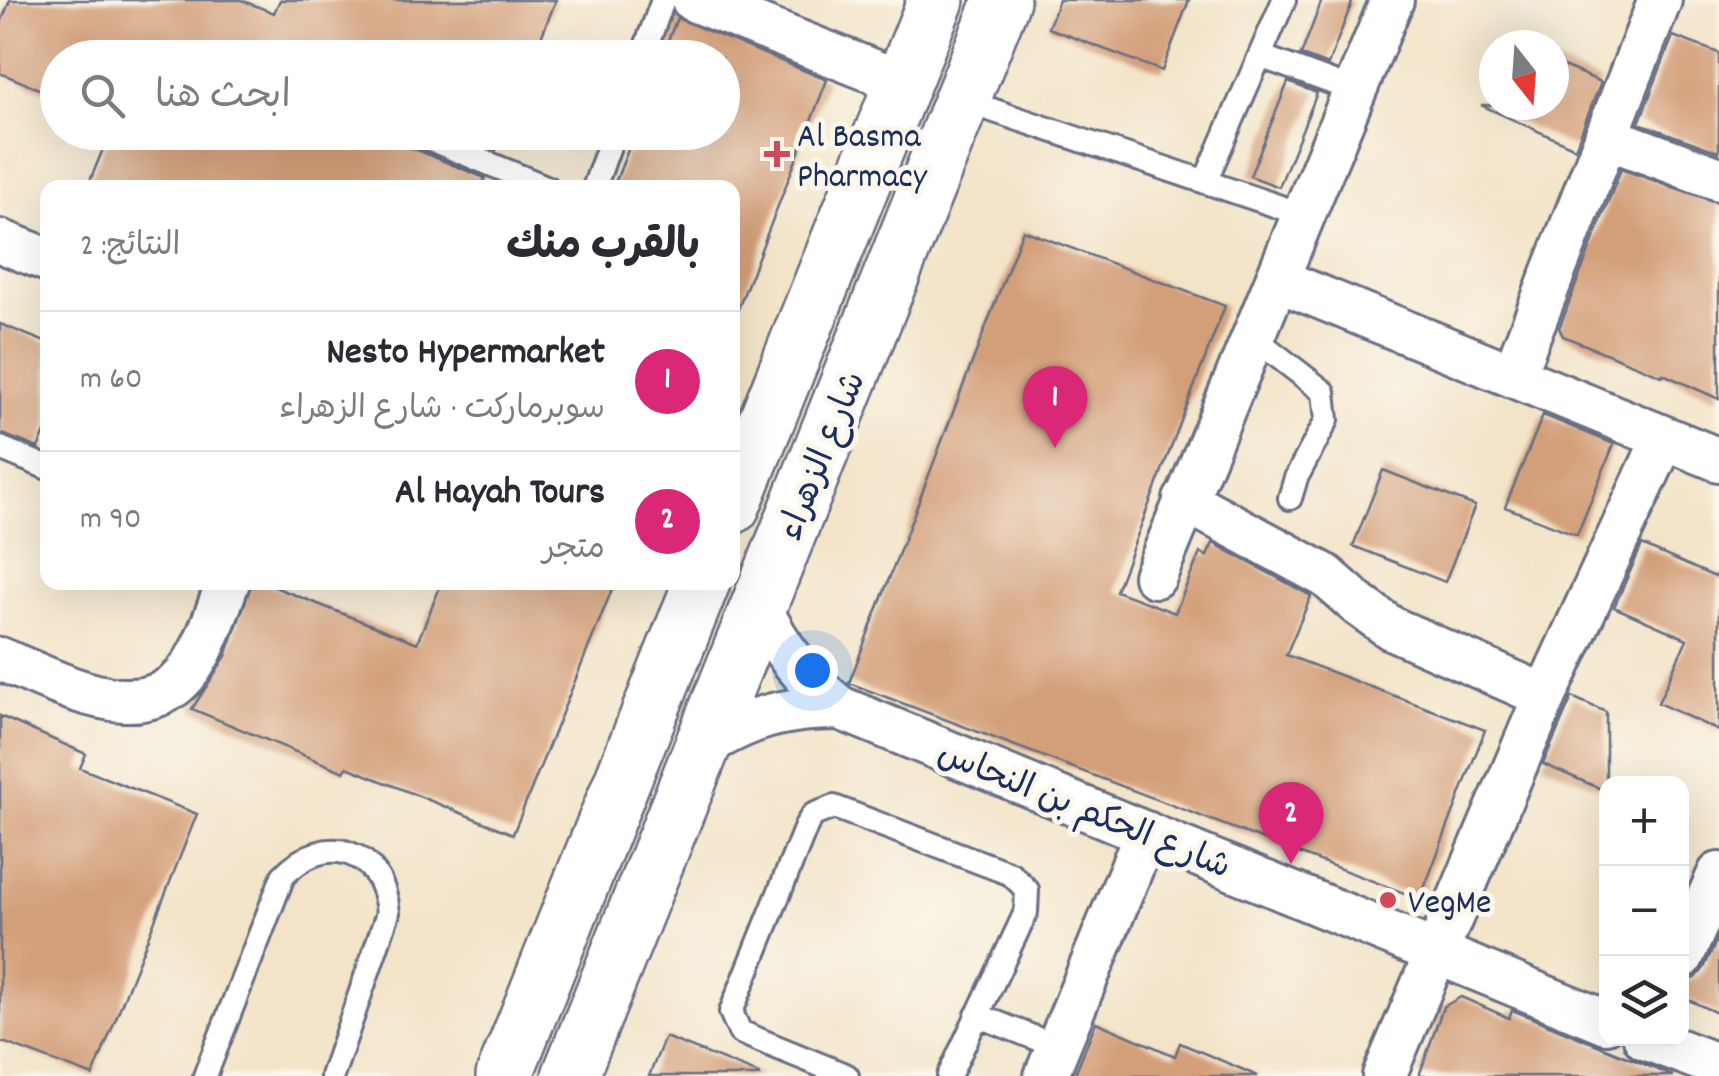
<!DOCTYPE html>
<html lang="ar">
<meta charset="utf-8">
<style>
:root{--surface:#fff;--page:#f7f7f7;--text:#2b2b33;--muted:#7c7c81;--line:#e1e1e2;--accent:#db2777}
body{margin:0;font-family:Dekko,"Playpen Sans Arabic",sans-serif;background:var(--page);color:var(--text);direction:rtl}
.controls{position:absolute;right:30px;bottom:30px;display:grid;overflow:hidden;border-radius:20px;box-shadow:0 10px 40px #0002}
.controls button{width:90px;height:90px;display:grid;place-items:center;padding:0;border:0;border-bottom:2px solid var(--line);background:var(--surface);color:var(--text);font:50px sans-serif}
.compass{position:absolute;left:1479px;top:30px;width:90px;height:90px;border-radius:50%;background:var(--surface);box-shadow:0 10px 40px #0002;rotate:163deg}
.you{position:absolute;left:812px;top:670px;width:35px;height:35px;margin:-25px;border:8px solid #fff;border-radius:50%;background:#1a73e8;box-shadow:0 0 0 15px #1a73e833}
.badge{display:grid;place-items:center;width:65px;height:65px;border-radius:50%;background:var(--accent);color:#fff;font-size:32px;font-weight:700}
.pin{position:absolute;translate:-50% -82px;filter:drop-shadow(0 2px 5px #0008)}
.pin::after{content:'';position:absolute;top:52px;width:35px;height:30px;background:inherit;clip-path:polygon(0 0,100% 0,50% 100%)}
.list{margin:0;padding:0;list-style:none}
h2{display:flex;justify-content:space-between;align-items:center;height:130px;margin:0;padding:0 40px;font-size:42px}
h2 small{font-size:32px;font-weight:400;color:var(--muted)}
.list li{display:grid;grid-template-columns:65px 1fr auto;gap:30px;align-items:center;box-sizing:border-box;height:140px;padding:0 40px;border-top:2px solid var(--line)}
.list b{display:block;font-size:38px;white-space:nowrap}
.list p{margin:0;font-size:32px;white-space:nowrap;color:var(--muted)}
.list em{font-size:32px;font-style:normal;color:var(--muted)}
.icon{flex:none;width:55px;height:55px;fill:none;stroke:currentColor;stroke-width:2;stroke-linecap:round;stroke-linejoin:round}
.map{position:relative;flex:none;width:1719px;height:1076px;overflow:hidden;direction:ltr}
.search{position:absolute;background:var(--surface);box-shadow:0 10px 40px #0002;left:40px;top:40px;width:700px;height:110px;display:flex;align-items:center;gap:25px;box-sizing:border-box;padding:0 35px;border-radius:55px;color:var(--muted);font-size:38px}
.panel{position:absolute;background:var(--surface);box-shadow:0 10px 40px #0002;left:40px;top:180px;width:700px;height:410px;border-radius:20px;direction:rtl}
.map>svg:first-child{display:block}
.building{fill:#d39f79}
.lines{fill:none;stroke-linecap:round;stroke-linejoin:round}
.service-casing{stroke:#676e83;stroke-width:28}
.minor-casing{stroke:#676e83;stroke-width:48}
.secondary-casing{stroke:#676e83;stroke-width:60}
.service{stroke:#fff;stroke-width:22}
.minor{stroke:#fff;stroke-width:42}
.secondary{stroke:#fff;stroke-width:55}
.poi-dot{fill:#d1495b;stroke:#fbf7ec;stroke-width:4}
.labels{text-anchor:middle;stroke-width:10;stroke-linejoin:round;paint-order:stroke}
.poi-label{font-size:35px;fill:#1b2f5e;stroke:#fbf7ec;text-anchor:start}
.street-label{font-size:35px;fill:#1b2f5e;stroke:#fbf7ec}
</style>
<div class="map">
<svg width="1719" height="1076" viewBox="0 0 1719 1076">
<rect width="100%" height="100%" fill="#fbf7ec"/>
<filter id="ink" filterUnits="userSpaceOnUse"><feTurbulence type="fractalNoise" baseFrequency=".01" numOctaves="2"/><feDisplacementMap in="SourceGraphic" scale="20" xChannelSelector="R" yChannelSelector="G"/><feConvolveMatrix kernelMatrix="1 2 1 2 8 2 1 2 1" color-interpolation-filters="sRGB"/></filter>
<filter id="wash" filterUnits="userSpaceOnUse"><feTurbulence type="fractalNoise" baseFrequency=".0048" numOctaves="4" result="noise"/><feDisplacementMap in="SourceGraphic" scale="40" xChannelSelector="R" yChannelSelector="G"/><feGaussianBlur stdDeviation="2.25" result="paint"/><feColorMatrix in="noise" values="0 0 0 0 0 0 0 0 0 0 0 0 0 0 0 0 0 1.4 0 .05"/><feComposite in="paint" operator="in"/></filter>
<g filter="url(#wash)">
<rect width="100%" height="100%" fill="#f3e4c9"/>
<g id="blocks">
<path class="building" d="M10 0H241L274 13 280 0H556L533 58H58V97L0 73V25Z
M1059 0H1189L1162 71 1048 28Z
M1322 0H1353L1328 65 1301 55Z
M677 18 827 80 734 319 732 188H613L635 132H722V58H661Z
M1673 36 1719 53V152L1639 123Z
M1554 62 1601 82 1575 148 1481 105H1554Z
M1288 82 1317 93 1279 187 1250 176Z
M110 132H398L407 146 485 178 481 188H87Z
M453 132H503L496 150Z
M1621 169 1719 203V399L1663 374 1662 376 1563 336 1559 328Z
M1023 230 1225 306 1116 591 1175 613 1200 553 1207 556 1213 543 1311 596 1286 655 1485 730 1420 899 849 683Z
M0 324 48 343V425L38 448 0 433Z
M1543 415 1614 444 1577 535 1505 507Z
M1383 470 1475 506 1445 582 1353 546Z
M1642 545 1715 577 1719 568V731L1658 703 1687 639 1614 607Z
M252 582H262L417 643 442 582H615L513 834 347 767 344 772 192 709 226 656Z
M1572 697 1606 712V791L1543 764Z
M0 716 86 754 80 768 197 814 93 1076 0 1041Z
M1719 935V1014L1682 997V982L1696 978 1704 968Z
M1461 997 1509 1018 1512 1010 1673 1076H1419L1443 1007Z
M1096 1022 1175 1056 1180 1043 1258 1076H1074Z
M665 1037 759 1074V1076H649Z"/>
</g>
</g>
<g filter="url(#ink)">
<use href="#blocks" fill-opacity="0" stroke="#676e83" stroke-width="2.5"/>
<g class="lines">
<g class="service-casing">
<path id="service" d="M1260 56 1355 91
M642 58 663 0
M962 100 1304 215
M413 132 548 188
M1205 182 1284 0
M594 188 614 132
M1253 337 1324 392 1327 420 1296 478 1290 498
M0 448 48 468
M977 1015 1058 1047
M205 1076 283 876C326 830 383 850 388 913L332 1076
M847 1076 740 1032 731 1012 807 824 813 815 834 807 1011 874 1027 890 1026 912 949 1076"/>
</g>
<g class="minor-casing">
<path id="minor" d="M693 0 903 83
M1606 137 1719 179
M0 241 48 260
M1278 280 1719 460
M1513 376 1660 0
M1185 500 1326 576 1359 605 1391 628 1545 696
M1155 576 1392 0
M759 605C779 648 804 679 840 708L1606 1022
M0 659C63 684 155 740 199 654 211 632 219 606 228 582
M702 747C750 717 784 708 840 708
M1682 957 1719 874
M1645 1038 1719 1066
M1046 1076 1146 833
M1384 1076 1545 696 1664 438"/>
</g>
<g class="secondary-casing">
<path id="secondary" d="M732 506 936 0
M504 1076 702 582
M570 1076 1002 0"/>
</g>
<use href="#service" class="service"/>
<use href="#minor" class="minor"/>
<use href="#secondary" class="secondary"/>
</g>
</g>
<g class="poi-dot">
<path d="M772 139h10v10h10v10h-10v10h-10v-10h-10v-10h10z"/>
<circle cx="1388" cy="900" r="10"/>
</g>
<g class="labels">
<g class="poi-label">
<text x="797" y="146">Al Basma<tspan x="797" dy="40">Pharmacy</tspan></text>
<text x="1408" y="912">VegMe</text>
</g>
<g class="street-label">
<text transform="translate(820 455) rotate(-68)" y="12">شارع الزهراء</text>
<text transform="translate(1085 808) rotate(22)" y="12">شارع الحكم بن النحاس</text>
</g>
</g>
</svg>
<div class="controls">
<button>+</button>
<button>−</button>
<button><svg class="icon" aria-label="layers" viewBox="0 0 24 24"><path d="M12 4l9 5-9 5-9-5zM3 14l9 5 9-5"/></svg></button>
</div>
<svg class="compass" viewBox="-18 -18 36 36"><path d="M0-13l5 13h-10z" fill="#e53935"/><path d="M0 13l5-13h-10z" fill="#7c7c81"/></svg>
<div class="you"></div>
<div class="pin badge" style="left:1055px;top:448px">1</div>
<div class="pin badge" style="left:1291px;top:864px">2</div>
<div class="search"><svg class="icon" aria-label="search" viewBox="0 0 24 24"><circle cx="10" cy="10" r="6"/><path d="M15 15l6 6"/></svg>ابحث هنا</div>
<section class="panel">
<h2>بالقرب منك<small>النتائج: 2</small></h2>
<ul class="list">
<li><span class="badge">1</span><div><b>Nesto Hypermarket</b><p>سوبرماركت · شارع الزهراء</p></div><em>60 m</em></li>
<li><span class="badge">2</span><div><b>Al Hayah Tours</b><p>متجر</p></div><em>90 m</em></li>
</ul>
</section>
</div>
